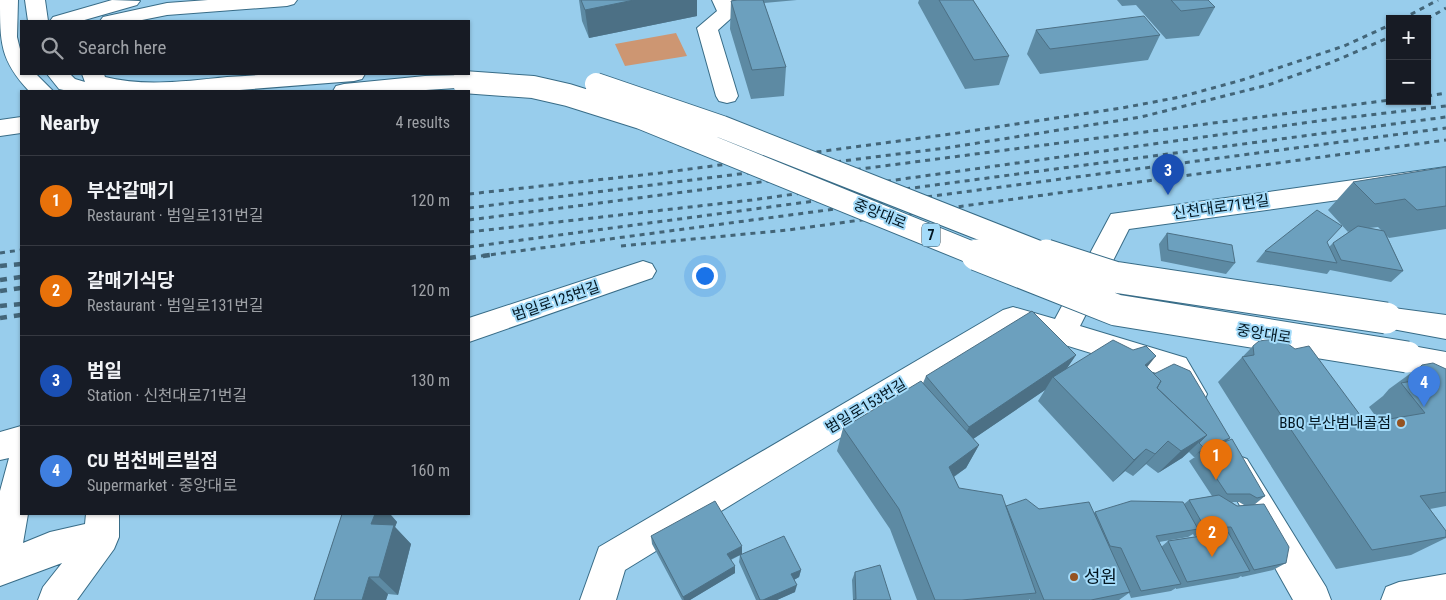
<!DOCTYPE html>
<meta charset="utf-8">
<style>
:root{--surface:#171b24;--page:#20242c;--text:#f1f3f6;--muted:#9ea1a6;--line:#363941;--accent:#8c9099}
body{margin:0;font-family:"Roboto Condensed","Noto Sans KR",sans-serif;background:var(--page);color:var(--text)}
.controls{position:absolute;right:15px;top:15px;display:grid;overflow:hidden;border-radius:0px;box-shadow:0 1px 4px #0004}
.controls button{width:45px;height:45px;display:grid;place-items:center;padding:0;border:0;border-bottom:1px solid var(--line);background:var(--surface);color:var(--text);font:25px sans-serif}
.you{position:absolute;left:704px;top:275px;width:18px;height:18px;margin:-12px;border:4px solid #fff;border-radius:50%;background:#1a73e8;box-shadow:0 0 0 8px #1a73e833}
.badge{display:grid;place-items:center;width:32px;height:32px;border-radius:50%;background:var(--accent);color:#fff;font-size:16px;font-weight:700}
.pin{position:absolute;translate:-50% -41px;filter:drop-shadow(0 1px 2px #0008)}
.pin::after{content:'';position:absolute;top:26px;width:18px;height:15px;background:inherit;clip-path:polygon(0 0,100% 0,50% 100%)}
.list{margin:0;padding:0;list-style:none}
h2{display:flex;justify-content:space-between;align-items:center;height:65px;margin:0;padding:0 20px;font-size:21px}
h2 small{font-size:16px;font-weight:400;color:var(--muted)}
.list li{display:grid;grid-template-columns:32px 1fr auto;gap:15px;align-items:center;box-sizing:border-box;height:90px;padding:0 20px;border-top:1px solid var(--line)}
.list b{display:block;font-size:19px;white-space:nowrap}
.list p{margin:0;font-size:16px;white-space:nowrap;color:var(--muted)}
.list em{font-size:16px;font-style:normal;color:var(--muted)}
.icon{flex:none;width:28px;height:28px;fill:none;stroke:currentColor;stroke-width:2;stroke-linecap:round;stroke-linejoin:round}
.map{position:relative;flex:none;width:1446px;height:600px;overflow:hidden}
.search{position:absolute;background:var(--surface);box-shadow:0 1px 4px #0004;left:20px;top:20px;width:450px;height:55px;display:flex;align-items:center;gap:12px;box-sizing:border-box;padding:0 18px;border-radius:0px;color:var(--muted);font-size:19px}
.panel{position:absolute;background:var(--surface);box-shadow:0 1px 4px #0004;left:20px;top:90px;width:450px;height:425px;border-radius:0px}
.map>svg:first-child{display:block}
.green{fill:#cd9672}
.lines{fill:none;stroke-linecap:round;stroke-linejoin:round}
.minor-casing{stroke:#386c87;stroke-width:2}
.major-casing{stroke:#386c87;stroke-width:2}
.minor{fill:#fff;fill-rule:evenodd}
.major{fill:#fff;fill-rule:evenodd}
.rail-far1{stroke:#436578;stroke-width:3;stroke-dasharray:5 5;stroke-linecap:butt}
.rail{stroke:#436578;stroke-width:4.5;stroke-dasharray:7 7;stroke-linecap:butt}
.major-bridge-far1-casing{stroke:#386c87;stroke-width:24;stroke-linecap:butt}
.major-bridge-casing{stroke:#386c87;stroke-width:33;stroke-linecap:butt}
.major-bridge-far1{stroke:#fff;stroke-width:22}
.major-bridge{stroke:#fff;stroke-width:31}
.wall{fill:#5d8aa3;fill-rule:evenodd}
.shaded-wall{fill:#4c7085}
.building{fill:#6ca0be;stroke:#4c7085}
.poi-dot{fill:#955321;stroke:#a4dbf9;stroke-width:2}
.labels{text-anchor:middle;stroke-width:4;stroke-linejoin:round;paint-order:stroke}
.shield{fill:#a4dbf9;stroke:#335162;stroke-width:1}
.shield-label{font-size:14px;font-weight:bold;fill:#021621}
.street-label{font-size:15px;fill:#021621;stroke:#a4dbf9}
.poi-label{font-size:15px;fill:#021621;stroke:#a4dbf9;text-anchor:end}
.near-poi-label{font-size:18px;fill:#021621;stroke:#a4dbf9;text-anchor:start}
</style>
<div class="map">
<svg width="1446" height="600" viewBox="0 0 1446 600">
<rect width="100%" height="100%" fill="#98cdec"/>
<path class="green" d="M676 33 687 56 625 66 615 44Z"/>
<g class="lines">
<g class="minor-casing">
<path id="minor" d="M712 0H732L738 12 718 30 738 96 735 101 727 103 719 101 716 96 697 28 717 11Z
M1446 167V185L1129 229 1080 326 1186 358 1207 394 1203 403 1192 407 1181 403 1166 376 1016 330 625 570 616 600H580L599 547 1003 310 1013 307 1055 319 1111 214Z
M643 261 652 264 656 271 652 278 469 342V318Z
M21 426V514H28L23 543 50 532 85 524 86 514H119V537L114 549 77 600H38L43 587 62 563 0 586V491L9 458 0 460V432Z
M1236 455 1247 459 1326 587 1331 600H1293L1220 470 1225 459Z
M1446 574V600H1381L1386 587 1399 582Z"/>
</g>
<g class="major-casing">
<path id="major" d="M0 0H18L17 37 21 53V74H36L53 91H29C0 60 0 43 0 0Z
M25 0H45L48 21H28Z
M112 0 140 1 137 5 81 21H50L53 17Z
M208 0H297L294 4 287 6 167 15 137 21H100L103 17 167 3Z
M47 74H70L75 79 85 82 82 74H104L105 77C144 87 187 81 227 77 272 74 319 71 365 74L362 79 354 81 227 91H68L59 89Z
M463 75 471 77 474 82 471 87 411 91H333L336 86 344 84 425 76Z
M21 117V133L0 136V120Z
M1386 307 1446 315V339L1376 326 1372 318 1376 310Z
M1407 345 1446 352V376L1397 366 1392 357 1397 348Z"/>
</g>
<use href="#minor" class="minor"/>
<use href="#major" class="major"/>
<path class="rail-far1" d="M1402 19 1438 0
M1427 19 1446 8
M1427 96 1446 93
M469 194 660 173 951 134 1122 108 1180 97 1242 80 1344 46 1390 25
M469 208 946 148 1141 117 1268 85 1330 63 1390 37
M469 220 1390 100
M469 232 752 200 1318 121 1446 106
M621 246 788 230 1446 140
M469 247 1446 117
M0 253 21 250
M481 256 1446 128"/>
<path class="rail" d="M469 258 490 255
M0 266 21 264
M0 280 21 277
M0 291 21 288
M0 306 21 304
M0 318 21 315"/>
<g class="major-bridge-far1-casing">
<path id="major-bridge-far1" d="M463 82 533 87 568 95 641 118 980 256
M596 84 722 127 1049 256"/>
</g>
<g class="major-bridge-casing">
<path id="major-bridge" d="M977 255 1116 310 1407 357
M1046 255 1114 277 1386 318"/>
</g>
<use href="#major-bridge-far1" class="major-bridge-far1"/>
<use href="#major-bridge" class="major-bridge"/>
</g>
<path class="wall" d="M579 0H697V16L589 38 582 21Z
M737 0H797L764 3 786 67 784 96 751 99 730 29 731 1Z
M919 0H973L1009 56 999 85 965 89 918 3Z
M1117 0H1208L1215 7 1199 36 1166 39 1136 5 1122 6Z
M1036 30 1160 35 1148 60 1040 74 1027 54Z
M1446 167V229L1389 238 1387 236 1403 271 1391 282 1330 270 1327 274 1256 262 1265 251 1327 242 1329 247 1333 243 1350 231 1348 232 1328 210 1353 182ZM1378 227 1381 230 1369 228Z
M1167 233 1235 263 1226 274 1161 261 1159 244Z
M1253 346 1366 423 1379 421 1369 407 1383 396 1389 389 1422 365 1446 369V506L1430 509 1446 531V538L1411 555 1336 569 1218 382Z
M1076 355 1067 368 1147 367 1154 374 1230 438 1226 442 1265 496 1254 505 1286 563 1273 570 1242 577 1241 576 1238 578 1176 589V588L1171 591 1131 598 1129 593 1119 600H1030L1029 599V600H917L890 529 837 451 843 428 923 383 926 376ZM1045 390 1038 401 1113 482 1125 471 1133 476 1146 464 1158 473 1182 458 1189 452 1194 457H1195L1189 461 1212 496 1189 500 1184 504 1095 512 1094 513 1006 506 959 488 954 477 966 468 979 445 973 439ZM1232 502H1239L1244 505 1237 506ZM1193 534 1194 536 1205 535 1168 541 1161 547 1159 542 1188 537Z
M342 514H390L397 522 395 527 411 544 398 595 388 594 386 600H314Z
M651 536 742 554 731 560 735 573 690 600H682L652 544Z
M740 555 801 570 799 577 794 580 795 592 777 600H756L739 562Z
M855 572 891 600H853L852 580Z"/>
<path class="shaded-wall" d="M634 0H697V16L589 38 585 10Z
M1076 355 1059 380 1053 377 1045 390 957 450 969 427Z
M1156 356 1136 381 1145 365Z
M1207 435 1182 458 1158 473 1181 451Z
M1230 438 1219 448 1199 452 1194 457 1204 448Z
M1168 441 1146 464 1133 476Z
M979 445 966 468 937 488 949 467Z
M1146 449 1125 471 1113 482 1134 460Z
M375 514H390L397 522 395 527 411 544 398 595 379 577 371 524Z
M742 546V554L727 561V554Z
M735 566V573L690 600H684L683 597Z
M801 570 799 577 790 582 791 574Z
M369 577 388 594 386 600H362Z
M797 585 795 592 777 600H763Z"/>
<path class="building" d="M581 0H634L585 10Z
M737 0H763L786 67 752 70 731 1Z
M939 0H973L1009 56 974 60Z
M1171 0H1208L1215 7 1181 11Z
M1144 16 1160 35 1050 49 1036 30Z
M1446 167V206L1417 210 1405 199 1375 204 1353 182Z
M1317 210 1342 226 1327 242 1337 263 1265 251Z
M1358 226 1384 231 1403 271 1341 260 1333 243Z
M1167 233 1232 245 1235 263 1168 250Z
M1032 311 1076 355 969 427 926 376Z
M1274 339 1284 341 1295 349 1309 346 1366 423 1425 413 1401 383 1418 380 1416 371 1422 365 1433 363 1446 369V492L1420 496 1446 531V537L1372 550 1242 357 1254 355 1253 346 1259 341Z
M1113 340 1133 350 1146 346 1156 356 1145 365 1161 381 1157 388 1207 435 1181 451 1168 441 1155 454 1146 449 1134 460 1053 377Z
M1174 364 1190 371 1230 438 1204 448 1199 443 1207 435 1157 388 1161 381 1154 374Z
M921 381 979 445 949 467 959 488 1002 495 1036 593 962 600H935L899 509 843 428Z
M1232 439 1265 496 1257 498 1250 494H1227L1199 452Z
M1219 495 1237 506 1264 504 1289 547 1286 563 1254 570 1231 527 1205 528 1189 500Z
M1026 499 1039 509 1089 502 1130 592 1091 600H1044L1006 506Z
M715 501 742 546 727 554 735 566 683 597 651 536Z
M1131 501 1183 502 1198 529 1156 536 1181 584 1141 591 1121 548 1110 546 1095 512Z
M342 514H375L371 524 394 525 379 577H369L362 600H314Z
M1228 532 1250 571 1187 582 1168 541Z
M784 536 801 570 791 574 797 585 763 600H760L740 555Z
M880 565 891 600H853L856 599 855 572Z"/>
<g class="poi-dot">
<circle cx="1401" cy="423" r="5"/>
<circle cx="1074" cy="577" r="5"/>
</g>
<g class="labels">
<rect class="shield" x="922" y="223.5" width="18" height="23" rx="4"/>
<g class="shield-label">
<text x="931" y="240">7</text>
</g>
<g class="street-label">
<text transform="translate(1221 207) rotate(-8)" y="5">신천대로71번길</text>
<text transform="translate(880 214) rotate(22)" y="5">중앙대로</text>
<text transform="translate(556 301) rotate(-19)" y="5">범일로125번길</text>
<text transform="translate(1264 334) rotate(9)" y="5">중앙대로</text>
<text transform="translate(866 406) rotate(-31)" y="5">범일로153번길</text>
</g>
<g class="poi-label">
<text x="1391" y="428">BBQ 부산범내골점</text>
</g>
<g class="near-poi-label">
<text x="1084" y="583">성원</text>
</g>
</g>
</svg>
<div class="controls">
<button>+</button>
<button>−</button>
</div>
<div class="you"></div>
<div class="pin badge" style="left:1216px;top:480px;background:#e8710a">1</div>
<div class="pin badge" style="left:1212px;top:557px;background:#e8710a">2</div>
<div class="pin badge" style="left:1168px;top:195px;background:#1a4fb4">3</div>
<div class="pin badge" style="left:1424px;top:407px;background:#3f7fe0">4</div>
<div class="search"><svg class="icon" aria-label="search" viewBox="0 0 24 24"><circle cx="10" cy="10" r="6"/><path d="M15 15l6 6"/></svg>Search here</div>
<section class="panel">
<h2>Nearby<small>4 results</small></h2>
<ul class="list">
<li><span class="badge" style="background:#e8710a">1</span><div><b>부산갈매기</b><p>Restaurant · 범일로131번길</p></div><em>120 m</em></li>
<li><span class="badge" style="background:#e8710a">2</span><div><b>갈매기식당</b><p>Restaurant · 범일로131번길</p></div><em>120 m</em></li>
<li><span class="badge" style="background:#1a4fb4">3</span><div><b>범일</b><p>Station · 신천대로71번길</p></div><em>130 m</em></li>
<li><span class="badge" style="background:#3f7fe0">4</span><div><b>CU 범천베르빌점</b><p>Supermarket · 중앙대로</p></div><em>160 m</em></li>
</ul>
</section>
</div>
